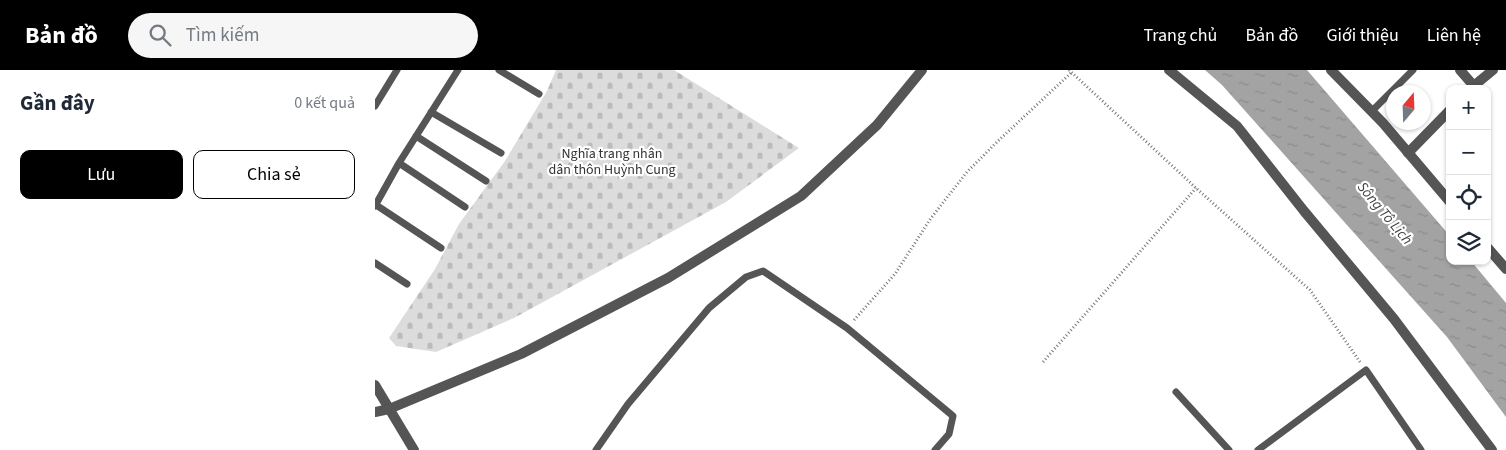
<!DOCTYPE html>
<html lang="vi">
<meta charset="utf-8">
<style>
:root{--surface:#fff;--page:#f6f6f7;--text:#1f2937;--muted:#747a83;--line:#e0e1e3;--accent:#000}
body{margin:0;font-family:"Source Sans 3",sans-serif;background:var(--page);color:var(--text)}
.controls{position:absolute;right:15px;top:15px;display:grid;overflow:hidden;border-radius:10px;box-shadow:0 1px 4px #0004}
.controls button{width:45px;height:45px;display:grid;place-items:center;padding:0;border:0;border-bottom:1px solid var(--line);background:var(--surface);color:var(--text);font:25px sans-serif}
.compass{position:absolute;left:1011px;top:15px;width:45px;height:45px;border-radius:50%;background:var(--surface);box-shadow:0 1px 4px #0004;rotate:19deg}
.list{margin:0;padding:0;list-style:none}
h2{display:flex;justify-content:space-between;align-items:center;height:65px;margin:0;padding:0 20px;font-size:21px}
h2 small{font-size:16px;font-weight:400;color:var(--muted)}
.actions{display:flex;gap:10px;padding:15px 20px}
.actions a{flex:1;padding:11px 0;border:1px solid var(--accent);border-radius:10px;text-align:center;font-size:18px;color:var(--accent)}
.actions .main{background:var(--accent);color:#fff}
.icon{flex:none;width:28px;height:28px;fill:none;stroke:currentColor;stroke-width:2;stroke-linecap:round;stroke-linejoin:round}
.map{position:relative;flex:none;width:1131px;height:380px;overflow:hidden}
header{display:flex;align-items:center;gap:30px;box-sizing:border-box;height:70px;padding:0 25px;background:var(--accent);color:#fff}
header strong{font-size:24px}
nav{display:flex;gap:28px;margin-inline-start:auto;font-size:18px}
.search{width:350px;height:45px;background:var(--page);display:flex;align-items:center;gap:12px;box-sizing:border-box;padding:0 18px;border-radius:28px;color:var(--muted);font-size:19px}
main{display:flex}
aside{flex:1;background:var(--surface)}
.map>svg:first-child{display:block}
.cemetery{fill:url(#cemetery-stones)}
.water{fill:url(#water-ripples)}
.lines{fill:none;stroke-linecap:round;stroke-linejoin:round}
.path{stroke:#777;stroke-width:3;stroke-dasharray:1 2.5;stroke-linecap:butt}
.service{stroke:#555;stroke-width:7}
.minor{stroke:#555;stroke-width:10}
.tertiary{stroke:#555;stroke-width:10}
.labels{text-anchor:middle;stroke-width:4.5;stroke-linejoin:round;paint-order:stroke}
.park-label{font-size:14px;fill:#333;stroke:#fff}
.water-label{font-size:15px;font-style:italic;fill:#444;stroke:#fff}
</style>
<header>
<strong>Bản đồ</strong>
<div class="search"><svg class="icon" aria-label="search" viewBox="0 0 24 24"><circle cx="10" cy="10" r="6"/><path d="M15 15l6 6"/></svg>Tìm kiếm</div>
<nav><a>Trang chủ</a><a>Bản đồ</a><a>Giới thiệu</a><a>Liên hệ</a></nav>
</header>
<main>
<aside>
<h2>Gần đây<small>0 kết quả</small></h2>
<ul class="list">
</ul>
<div class="actions"><a class="main">Lưu</a><a>Chia sẻ</a></div>
</aside>
<div class="map">
<svg width="1131" height="380" viewBox="0 0 1131 380">
<defs>
<pattern id="cemetery-stones" width="16" height="16" patternUnits="userSpaceOnUse" patternTransform="scale(1.25)"><rect width="16" height="16" fill="#dcdcdc"/><path d="M2 7V4a2 2 0 0 1 4 0v3zM10 15v-3a2 2 0 0 1 4 0v3z" fill="#bbb"/></pattern>
<pattern id="water-ripples" width="26" height="14" patternUnits="userSpaceOnUse" patternTransform="scale(1.25)"><rect width="26" height="14" fill="#a3a3a3"/><path d="M2 4q2-2 4 0t4 0M15 11q2-2 4 0t4 0" fill="none" stroke="#8b8b8b"/></pattern>
</defs>
<rect width="100%" height="100%" fill="#fff"/>
<path class="cemetery" d="M181 0H299L424 78 351 132 139 248 61 282 21 276 14 268 60 199 84 154 130 91 172 21Z"/>
<path class="water" d="M830 0H932L1075 166V191H1096L1131 233V347L1072 267 847 15Z"/>
<g class="lines">
<path class="path" d="M694 0 821 118 935 220 985 292
M479 250 520 204 556 148 592 102 623 71 697 2
M668 292 821 118"/>
<path class="service" d="M124 0 164 24
M0 36 22 0
M56 42 126 83
M996 42 1038 0
M41 66 111 111
M24 93 90 137
M1 135 66 178
M0 136 24 93 83 0
M0 193 32 214
M801 322 854 380
M221 380 253 334 334 238 371 207 388 201 472 258 578 346 574 364 560 380
M883 380 991 300 1046 380"/>
<path class="minor" d="M794 0 862 56 929 141 1019 249 1117 380
M1085 0 1098 15
M1095 19 1118 0
M1033 83 1075 40
M0 315 39 380"/>
<path class="tertiary" d="M956 0 1008 53 1075 132
M1112 177 1131 199
M0 342 14 339 146 284 293 208 426 126 502 55 547 0"/>
</g>
<g class="labels">
<g class="park-label">
<text x="237" y="88">Nghĩa trang nhân<tspan x="237" dy="16">dân thôn Huỳnh Cung</tspan></text>
</g>
<g class="water-label">
<text transform="translate(1010 143) rotate(50)" y="5">Sông Tô Lịch</text>
</g>
</g>
</svg>
<div class="controls">
<button>+</button>
<button>−</button>
<button><svg class="icon" aria-label="locate" viewBox="0 0 24 24"><circle cx="12" cy="12" r="6"/><path d="M12 2v4M12 18v4M2 12h4M18 12h4"/></svg></button>
<button><svg class="icon" aria-label="layers" viewBox="0 0 24 24"><path d="M12 4l9 5-9 5-9-5zM3 14l9 5 9-5"/></svg></button>
</div>
<svg class="compass" viewBox="-18 -18 36 36"><path d="M0-13l5 13h-10z" fill="#e53935"/><path d="M0 13l5-13h-10z" fill="#747a83"/></svg>
</div>
</main>
